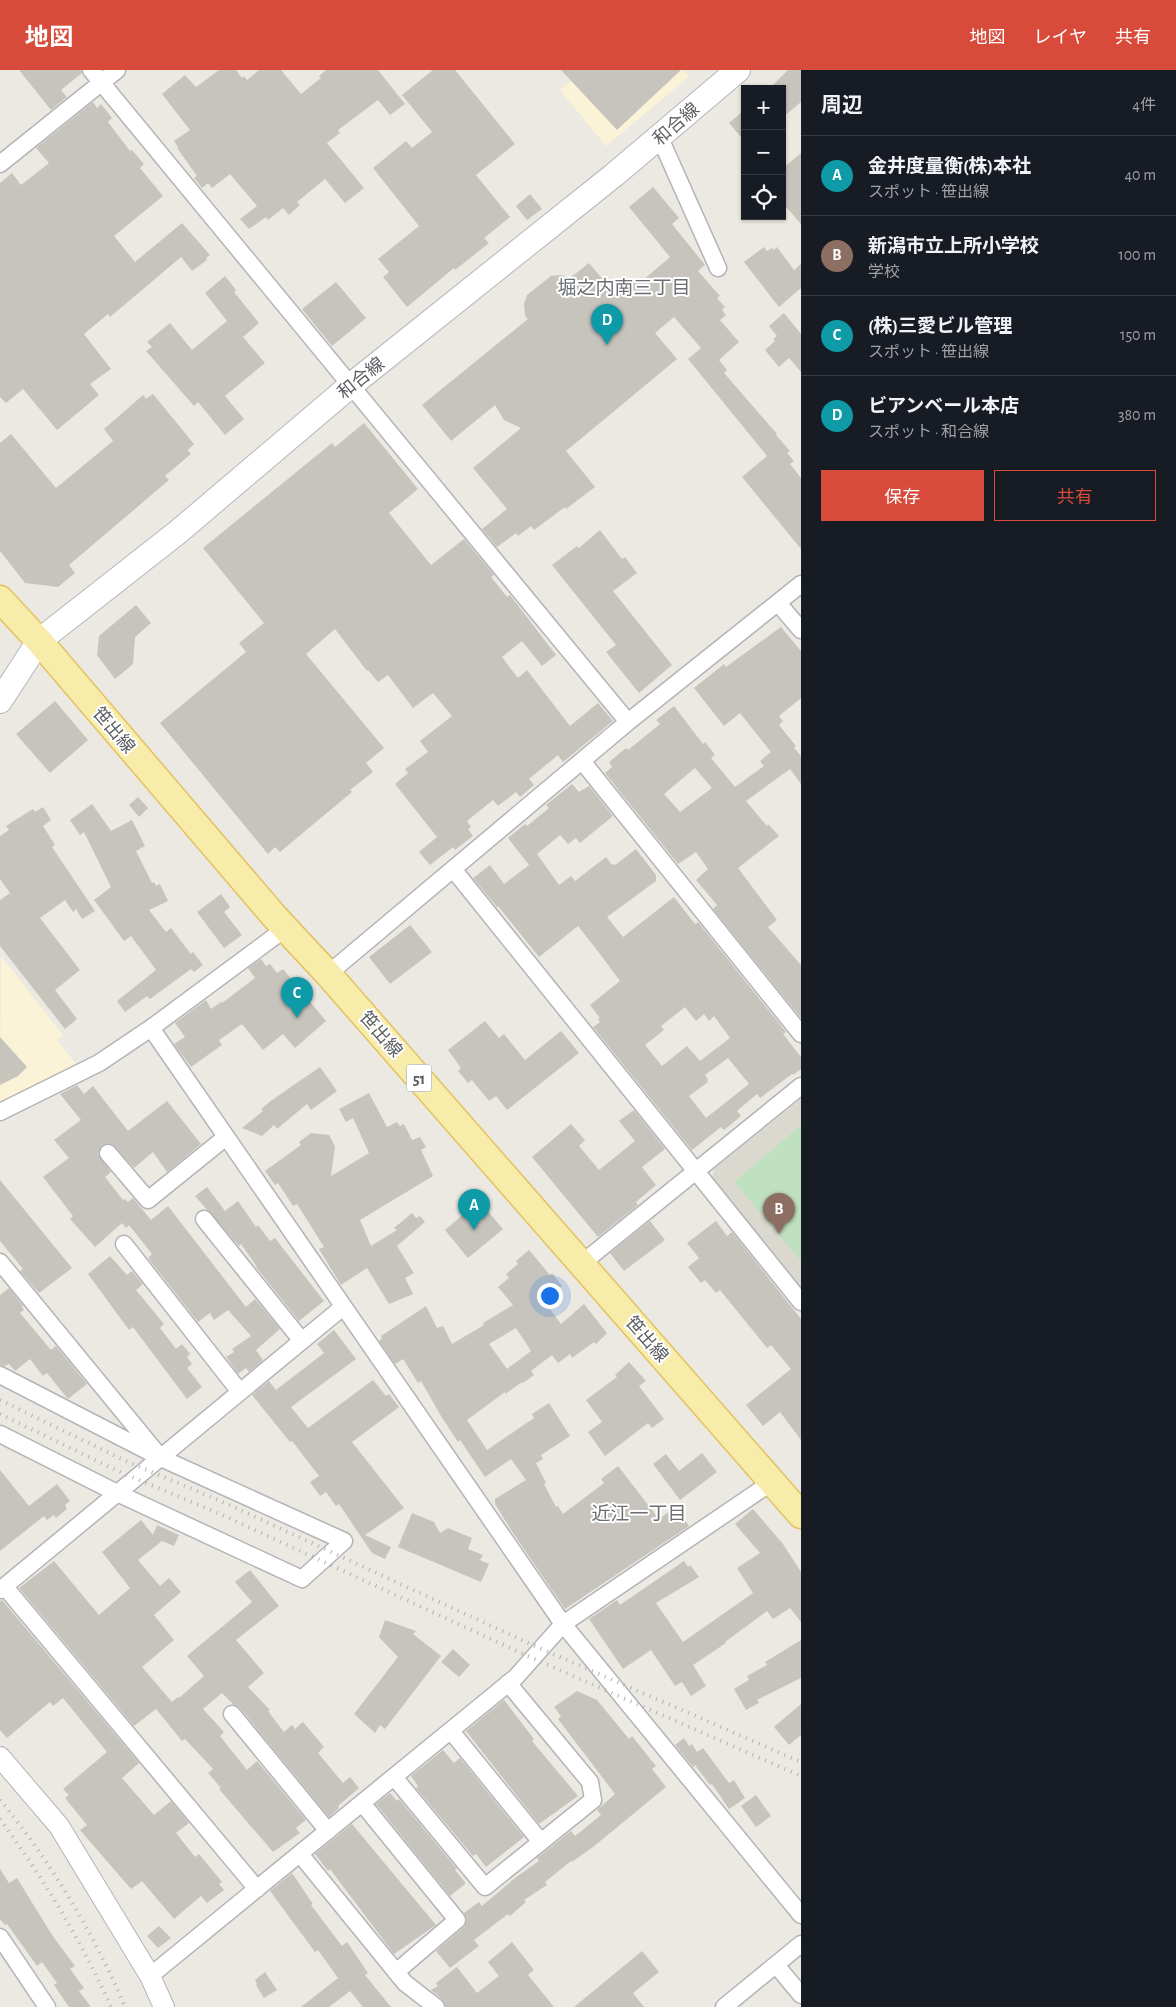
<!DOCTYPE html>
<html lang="ja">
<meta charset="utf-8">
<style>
:root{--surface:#171b24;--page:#242831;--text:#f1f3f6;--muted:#9ea1a6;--line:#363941;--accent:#d84a3a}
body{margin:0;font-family:"Alegreya Sans","Noto Sans JP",sans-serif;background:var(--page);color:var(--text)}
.controls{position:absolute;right:15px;top:15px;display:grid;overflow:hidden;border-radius:0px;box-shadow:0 1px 4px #0004}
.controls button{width:45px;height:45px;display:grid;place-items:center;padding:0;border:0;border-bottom:1px solid var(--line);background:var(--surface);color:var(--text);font:25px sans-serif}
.you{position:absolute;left:549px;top:1225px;width:18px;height:18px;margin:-12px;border:4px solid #fff;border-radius:50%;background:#1a73e8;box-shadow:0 0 0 8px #1a73e833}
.badge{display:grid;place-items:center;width:32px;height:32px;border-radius:50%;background:var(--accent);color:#fff;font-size:16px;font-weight:700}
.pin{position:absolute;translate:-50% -41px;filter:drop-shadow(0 1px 2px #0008)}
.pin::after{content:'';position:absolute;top:26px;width:18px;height:15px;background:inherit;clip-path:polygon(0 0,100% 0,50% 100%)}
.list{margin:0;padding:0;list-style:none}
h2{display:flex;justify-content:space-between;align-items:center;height:65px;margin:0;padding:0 20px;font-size:21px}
h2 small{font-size:16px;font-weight:400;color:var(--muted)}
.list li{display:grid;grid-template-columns:32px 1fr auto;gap:15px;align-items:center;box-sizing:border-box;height:80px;padding:0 20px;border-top:1px solid var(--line)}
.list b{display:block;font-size:19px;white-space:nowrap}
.list p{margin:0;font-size:16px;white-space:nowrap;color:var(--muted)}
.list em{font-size:16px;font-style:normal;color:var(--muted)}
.actions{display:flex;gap:10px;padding:15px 20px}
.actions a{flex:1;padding:11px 0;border:1px solid var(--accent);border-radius:0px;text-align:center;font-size:18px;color:var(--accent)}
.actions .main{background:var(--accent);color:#fff}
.icon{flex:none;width:28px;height:28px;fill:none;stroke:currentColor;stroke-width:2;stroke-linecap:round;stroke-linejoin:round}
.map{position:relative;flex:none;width:801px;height:1937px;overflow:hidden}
header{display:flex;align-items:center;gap:30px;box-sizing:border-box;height:70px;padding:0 25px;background:var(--accent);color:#fff}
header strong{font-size:24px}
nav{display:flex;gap:28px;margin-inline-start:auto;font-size:18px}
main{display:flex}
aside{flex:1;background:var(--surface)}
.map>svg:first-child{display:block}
.commercial{fill:#faf3d7}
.education{fill:#dbd8d0}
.green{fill:#c0e1c0}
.building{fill:#c7c4be;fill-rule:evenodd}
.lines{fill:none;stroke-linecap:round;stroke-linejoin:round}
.minor-casing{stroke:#b2b4b8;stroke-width:19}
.tertiary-casing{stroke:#b2b4b8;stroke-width:22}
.secondary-casing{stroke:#b3b6bb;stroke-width:26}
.primary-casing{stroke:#e3c262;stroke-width:29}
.minor{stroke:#fff;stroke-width:16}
.tertiary{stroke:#fff;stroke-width:20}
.secondary{stroke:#fff;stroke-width:24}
.primary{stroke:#f7ecaa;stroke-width:26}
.rail{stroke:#b0b1b1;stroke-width:4;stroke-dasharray:1 6;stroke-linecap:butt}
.labels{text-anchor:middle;stroke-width:4;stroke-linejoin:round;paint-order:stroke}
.shield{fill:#fff;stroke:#8c8e90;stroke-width:1}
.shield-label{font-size:16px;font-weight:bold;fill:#5a5d61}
.street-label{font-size:18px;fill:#5a5d61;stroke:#fff}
.neighbourhood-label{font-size:19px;fill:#6b6f73;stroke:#fff}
</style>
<header>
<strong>地図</strong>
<nav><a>地図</a><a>レイヤ</a><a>共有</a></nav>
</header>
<main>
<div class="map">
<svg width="801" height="1937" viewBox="0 0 801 1937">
<rect width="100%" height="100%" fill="#ebe9e1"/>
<path class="commercial" d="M585 0H683L689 7 606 76 560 20Z
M1 886 63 965 57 970 77 995 0 1034Z"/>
<path class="education" d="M801 1029V1219L712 1109 714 1099Z"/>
<path class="green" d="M801 1055V1191L734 1112Z"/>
<path class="building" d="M19 0H81L82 3 61 20 67 27 51 40Z
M219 0H236L242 8 244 6 247 10 259 0H281L301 24 321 8 319 6 326 0H378L405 34 390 45 378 30 338 60 340 63 327 73 364 118 345 133 325 109 297 132 300 135 289 145 283 138 268 150 266 147 249 159 240 149 257 136 230 104 212 118 208 113 202 118 194 108 197 106 177 78 178 77 174 71 190 60 162 24 185 5 196 17Z
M433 0H455L515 74 476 105 510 147 484 168 489 173 455 200 454 198 407 237 383 207 389 202 378 189 419 156 373 98 406 71 412 78 432 62 402 25Z
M561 0H681L617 60Z
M788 0H801V32L782 48V19H769Z
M93 32 97 38 101 34 112 48 108 52 130 81 132 80 144 94 140 98 163 126 114 166 135 192 182 153 210 185 206 188 207 190 192 201 181 187 110 247 108 244 84 264 111 299 90 314 99 325 57 360 23 319 6 333 0 327V113L12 103 21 115 49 93 36 78Z
M745 39V72L729 53Z
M801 83V154L782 132V99Z
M653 117 679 148 672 154 705 195 698 201 720 226 717 228 725 237 722 240 726 245 720 250 739 272 719 290 727 300 724 303 777 364 776 365 790 381 787 383 794 391 790 394 801 408V479L742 407 767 386 688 289 701 278 674 247 655 263 677 289 566 381 595 417 566 439 565 437 534 460 531 456 518 466 516 463 497 477 482 459 507 439 473 398 521 358 504 350 495 335 451 371 422 335 528 249 525 246 524 234 527 225 551 206 561 205 570 208 589 193 616 225 637 208 641 212 670 187 629 137Z
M530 124 542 139 527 150 516 136Z
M764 177 767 181 772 178 774 180 777 177 794 200 801 194V218L779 237 744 192Z
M225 206 236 220 234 222 259 253 243 267 265 293 225 326 244 349 225 365 198 332 194 336 146 281 152 277 147 272 170 253 192 280 227 251 205 223Z
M336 212 366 248 332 276 302 239Z
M784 243 801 264V302L789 288 779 297 765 280 775 271 773 269 777 266 769 256Z
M153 324 194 374 188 380 191 384 165 406 169 410 69 495 75 503 58 517 25 513 0 481V373L11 364 56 418 113 371 104 359 143 325 146 329Z
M364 353 418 419 389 443 431 495 464 469 494 505 491 507 507 527 510 525 556 585 542 596 522 571 502 587 518 608 527 600 570 656 598 633 613 651 563 692 558 685 529 709 534 715 520 727 516 722 498 736 493 730 467 751 471 757 468 759 473 766 455 780 453 777 430 795 419 782 437 767 395 714 408 703 405 699 428 682 420 671 452 646 433 623 413 638 388 605 378 612 368 600 367 601 335 559 306 584 384 678 366 693 373 702 350 720 352 722 280 782 275 777 268 784 160 653 246 582 239 573 264 553 203 478 332 373 335 377Z
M600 460 622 489 625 487 637 503 613 521 672 595 639 623 606 582 616 575 552 495 577 476 579 478Z
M136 535 151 553 135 567 133 594 115 609 97 585 99 566Z
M781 557 801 581V628L779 646 783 651 779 655 796 676 794 678 801 686V714L790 699 746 731 767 756 768 754 779 766 738 798 777 850 768 857 801 895V948L713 839 717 835 696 810 708 799 696 782 678 794 605 703 612 697 609 692 626 678 628 680 660 654 656 650 674 636 703 674 705 672 715 685 711 688 735 717 764 696 760 691 771 682 740 643 724 656 694 618 724 594 726 597ZM695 698 712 718 680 742 664 724Z
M55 631 88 670 50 703 16 664Z
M572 714 579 722 589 716 613 746 580 773 576 768 568 774 560 765 537 784 559 815 571 806 575 811 606 787 612 795 614 794 615 795 636 779 656 805V811L607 847 623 867 674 827 695 854 698 852 786 962 783 964 801 987V999L793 1005 792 1004 760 1028 757 1024 737 1041 741 1046 724 1060 721 1057 692 1080 593 957 600 952 598 949 600 948 590 935 620 911 600 884 578 856 539 887 498 836 497 837 473 808 490 795 504 814 529 795 508 768 525 754 527 756 549 738 546 735ZM685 937 696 951 704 944 709 951 714 946 730 968 700 991 687 976 662 996 645 975 664 960 661 956ZM728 988 749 1014 706 1048 689 1026 708 1012 707 1010 708 1009 705 1005Z
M138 727 148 738 139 747 129 735Z
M92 734 111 761 132 750 145 776 136 781 152 813 154 812 156 816 160 814 168 831 149 840 166 862 171 858 191 884 193 882 203 895 194 902 191 899 150 929 147 926 125 942 117 931 156 900 131 866 124 871 94 830 111 817 84 762 80 765 70 750Z
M43 737 51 750 43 756 55 775 52 777 95 841 82 849 76 839 73 842 65 830 40 848 80 900 55 920 77 949 65 959 0 876V830L10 823 0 809V766L9 760 6 756 33 739 35 742Z
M221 824 230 837 224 842 242 865 224 878 197 842Z
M410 855 432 882 390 914 369 887Z
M261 889 266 896 270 894 277 903 283 899 326 951 295 978 283 964 263 980 242 954 219 970 222 975 191 997 174 974 185 967 175 953 206 930 211 939 221 932 222 933 255 908 248 898Z
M485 951 499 968 504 964 525 990 561 961 579 983 507 1040 496 1026 489 1031 472 1010 468 1013 458 1001 461 998 448 980Z
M0 967 27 997 18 1006 0 1015Z
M320 997 337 1021 311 1040 307 1034 277 1059 274 1055 262 1066 242 1058 263 1041 261 1039 272 1030Z
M77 1015 84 1024 93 1016 128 1061 167 1031 201 1074 167 1102 153 1082 134 1098 112 1074 102 1075 98 1084 111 1102 105 1107 123 1130 125 1129 128 1132 133 1128 151 1150 168 1136 246 1237 255 1229 280 1259 256 1280 263 1290 249 1302 246 1298 238 1304 226 1287 234 1282 232 1279 251 1266 228 1240 214 1250 210 1243 198 1252 148 1188 152 1184 129 1155 126 1158 122 1153 95 1177 70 1149 73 1146 43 1107 69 1088 54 1070 81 1050 60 1024Z
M369 1023 387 1057 397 1052 400 1056 404 1054 412 1070 420 1067 426 1077 421 1080 433 1106 360 1150 371 1176 397 1160 394 1158 412 1143 416 1148 420 1146 425 1152 397 1176 414 1203 405 1208 413 1224 389 1234 367 1198 341 1215 319 1179 324 1177 297 1134 293 1136 278 1113 275 1115 265 1101 301 1075 299 1072 311 1063 329 1065 335 1076 331 1106 369 1083 353 1048 346 1052 339 1039Z
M634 1040 665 1079 642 1097 656 1115 636 1132 638 1135 598 1167 532 1087 571 1054 585 1070 579 1076 599 1100 635 1071 619 1051Z
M0 1110 72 1198 39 1223 20 1201 23 1199 0 1171Z
M207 1117 225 1141 238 1131 256 1157 258 1155 270 1171 275 1168 324 1231 299 1251 256 1197H257L241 1174 239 1176 195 1126Z
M479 1131 503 1159 468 1188 445 1160Z
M650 1151 665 1170 624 1201 610 1183Z
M716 1151 727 1166 732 1162 801 1249V1370L780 1342 763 1356 746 1335 791 1299 771 1275 767 1278 720 1220 716 1223 705 1210 701 1213 688 1197 699 1188 687 1173Z
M529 1180 550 1205 552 1203 562 1216 544 1231 561 1254 584 1234 607 1263 596 1274 594 1272 572 1288 570 1284 558 1293 552 1285 531 1301 534 1305 523 1313 522 1312 505 1324V1322L467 1350 487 1380 534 1348 532 1344 549 1333 570 1366 541 1385 543 1389 536 1393 546 1413 544 1414 556 1437 558 1436 563 1444 604 1413 601 1409 618 1396 659 1449 676 1437 689 1456 565 1539 513 1463 495 1434V1429L526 1410 511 1389 485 1407 460 1370 458 1372 441 1346 421 1311 418 1313 403 1289 395 1294 379 1271 382 1268 381 1266 426 1236 437 1258 443 1256 452 1274 484 1255 483 1253 513 1235 498 1217 509 1208 506 1204 518 1194 516 1191ZM516 1258 531 1281 507 1299 489 1274Z
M110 1186 127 1205 132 1201 143 1214 136 1220 164 1254 160 1258 176 1279 182 1274 190 1284 187 1287 192 1294 187 1298 202 1317 187 1329 133 1257 129 1260 88 1204Z
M9 1218 23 1236 22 1237 24 1240 20 1243 51 1280 56 1276 87 1314 68 1329 47 1303 43 1306 30 1289 15 1301 9 1294 5 1296 0 1295V1225Z
M334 1260 356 1289 291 1337 308 1358 373 1310 386 1326 389 1324 399 1337 352 1372 404 1438 365 1465 391 1477 385 1489 372 1483 339 1434 336 1436 326 1422 320 1426 310 1412 319 1406 292 1371 290 1372 252 1325 269 1311 276 1320 324 1283 317 1274Z
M629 1292 646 1311 639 1316 664 1349 652 1358 648 1353 605 1386 588 1362 602 1352 586 1330 617 1307 615 1305Z
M702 1383 717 1402 680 1430 653 1394 666 1384 679 1401Z
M0 1400 29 1436 57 1414 70 1431 65 1435 67 1439 56 1448 54 1445 47 1450 44 1446 0 1481Z
M753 1439 783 1474 801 1502V1552L790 1538 773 1549 767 1541 725 1572 726 1573 693 1595 706 1616 691 1626 682 1612 675 1616 651 1580 623 1599 589 1549 617 1530 620 1535 684 1491 688 1497 690 1495 699 1507 656 1533 683 1572 753 1523 737 1498 760 1483 735 1454Z
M412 1443 434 1452 440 1463 448 1458 472 1468 468 1479 483 1485 480 1490 489 1494 481 1512 398 1477Z
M141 1450 153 1465 157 1455 179 1465 174 1476 162 1471 138 1490 160 1516 169 1508 181 1522 154 1545 174 1570 142 1597 172 1632 178 1627 179 1628 204 1606 187 1586 252 1532 235 1512 250 1500 279 1536 236 1570 264 1603 248 1617 270 1640 268 1641 284 1662 292 1655 295 1659 303 1652 324 1677 318 1683 343 1713 350 1707 359 1718 338 1736 339 1738 329 1747 240 1638 233 1634 222 1623 203 1639 224 1662 220 1666 247 1700 257 1691 306 1750 296 1758 300 1763 273 1782 219 1719 221 1718 208 1703 213 1699 185 1669 182 1671 156 1639 134 1656 19 1518 54 1491 99 1545 130 1518 102 1482Z
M2 1530 139 1693 122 1708 154 1745 171 1731 189 1753 176 1763 195 1787 199 1784 222 1812 219 1814 224 1820 207 1833 201 1826 174 1849 142 1811 131 1819 80 1760 87 1755 65 1728 69 1725 63 1719 107 1682 63 1628 53 1636 50 1632 7 1668 0 1660V1531Z
M385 1550 416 1561 413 1564 441 1586 385 1659 380 1655 375 1663 354 1644 398 1587 379 1567Z
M801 1570V1608L757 1630 759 1633 746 1640 734 1619 749 1610 747 1606 767 1595 765 1592Z
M453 1579 470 1595 459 1607 441 1592Z
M577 1621 597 1630 629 1669 632 1666 656 1696 652 1699 666 1717 593 1777 572 1792 571 1791 545 1812 547 1815 524 1830 526 1832 510 1846 508 1844 474 1870 479 1876 450 1898 436 1881 464 1857 467 1849 464 1843 479 1832 482 1836 515 1808 539 1791 537 1788 571 1761 575 1766 601 1745 597 1740 615 1724 558 1649 561 1646 554 1637Z
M504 1630 534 1669 532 1671 578 1726 539 1754 466 1661Z
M801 1634V1665L789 1675 774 1657Z
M684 1668 689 1676 692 1674 697 1682 703 1678 729 1713 734 1710 745 1728 729 1739 712 1714 710 1715 695 1695 693 1697 675 1675Z
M443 1680 454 1693 460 1688 524 1767 486 1797 476 1784 473 1786 416 1718 418 1716 411 1706Z
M390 1723 397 1731 399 1729 457 1799 455 1800 465 1812V1814L450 1826 376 1734Z
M756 1725 771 1746 756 1757 741 1736Z
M352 1754 436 1855 394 1884 330 1799 328 1801 315 1784Z
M0 1799 9 1813 17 1808 52 1865 75 1896 70 1899 84 1918 79 1921 91 1937H69L54 1915 57 1913 42 1892 37 1896 7 1854 5 1855 0 1849Z
M292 1803 313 1834 311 1835 342 1876 347 1872 368 1903 365 1905 391 1937H363L350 1921 329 1937H301L338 1908 318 1880 315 1882 270 1821Z
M159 1856 171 1868 158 1878 147 1866Z
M512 1872 534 1900 528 1905 554 1937H446L442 1929 431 1920 438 1916 436 1913 457 1897 477 1923 499 1906 488 1892Z
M642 1881 659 1902 633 1923 644 1937H574Z
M265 1902 277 1920 264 1928 256 1915 257 1914 255 1910Z"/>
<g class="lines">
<g class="minor-casing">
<path id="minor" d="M91 0 628 652
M660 68 718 198
M0 94 117 0
M778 533 801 560
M582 691 801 964
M453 799 801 1232
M328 904 628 652 801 514
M151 958 563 1554 801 1845
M0 1042 99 993 151 958 286 858
M108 1083 148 1130 226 1067
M204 1149 302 1271
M124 1174 240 1322
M0 1192 156 1382
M581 1194 801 1016
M0 1305 161 1388 344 1471 302 1509 117 1423 0 1364
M5 1517 257 1819
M0 1520 343 1237
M232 1644 328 1761
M451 1661 541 1772
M394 1707 485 1817 593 1730 590 1712 508 1613
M362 1733 457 1850 396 1902
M300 1784 405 1913 436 1937
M0 1867 47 1937
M776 1895 801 1925
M150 1906 516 1607 563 1554 772 1412
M724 1937 801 1874"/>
</g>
<g class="tertiary-casing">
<path id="tertiary" d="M0 1687 59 1756 150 1906 164 1937"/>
</g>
<g class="secondary-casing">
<path id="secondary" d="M0 631 39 571 178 462 350 316 614 105 738 0"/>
</g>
<g class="primary-casing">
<path id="primary" d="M0 529 39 571 274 846 328 904 801 1445"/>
</g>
<use href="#minor" class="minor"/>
<use href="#tertiary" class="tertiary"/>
<use href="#secondary" class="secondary"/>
<use href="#primary" class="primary"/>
<path class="rail" d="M0 1330 126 1391 225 1433 537 1577 801 1692
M0 1344 120 1402 220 1444 532 1588 801 1706
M0 1730C49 1789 96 1867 125 1937
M0 1749C43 1808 81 1870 111 1937"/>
</g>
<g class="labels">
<rect class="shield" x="406.5" y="994.5" width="25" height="27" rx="4"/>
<g class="shield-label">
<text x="419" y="1014">51</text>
</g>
<g class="street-label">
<text transform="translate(676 54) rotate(-41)" y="6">和合線</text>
<text transform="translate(361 308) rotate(-39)" y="6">和合線</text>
<text transform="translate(114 660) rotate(50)" y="6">笹出線</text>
<text transform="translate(381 964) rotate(49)" y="6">笹出線</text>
<text transform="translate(647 1269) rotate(49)" y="6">笹出線</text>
</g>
<g class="neighbourhood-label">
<text x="624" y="224">堀之内南三丁目</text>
<text x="639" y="1450">近江一丁目</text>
</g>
</g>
</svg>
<div class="controls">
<button>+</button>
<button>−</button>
<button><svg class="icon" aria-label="locate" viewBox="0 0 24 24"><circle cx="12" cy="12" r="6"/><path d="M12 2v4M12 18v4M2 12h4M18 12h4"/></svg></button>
</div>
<div class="you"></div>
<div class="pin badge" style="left:474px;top:1160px;background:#0f9aa8">A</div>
<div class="pin badge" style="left:779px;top:1164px;background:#8d6e63">B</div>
<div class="pin badge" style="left:297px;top:948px;background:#0f9aa8">C</div>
<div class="pin badge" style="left:607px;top:275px;background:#0f9aa8">D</div>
</div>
<aside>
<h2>周辺<small>4件</small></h2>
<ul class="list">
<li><span class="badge" style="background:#0f9aa8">A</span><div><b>金井度量衡(株)本社</b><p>スポット · 笹出線</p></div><em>40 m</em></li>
<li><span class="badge" style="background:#8d6e63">B</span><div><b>新潟市立上所小学校</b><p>学校</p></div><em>100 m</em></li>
<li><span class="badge" style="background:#0f9aa8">C</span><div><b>(株)三愛ビル管理</b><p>スポット · 笹出線</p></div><em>150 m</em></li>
<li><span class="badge" style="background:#0f9aa8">D</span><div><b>ビアンベール本店</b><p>スポット · 和合線</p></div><em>380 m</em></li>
</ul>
<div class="actions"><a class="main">保存</a><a>共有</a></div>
</aside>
</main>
